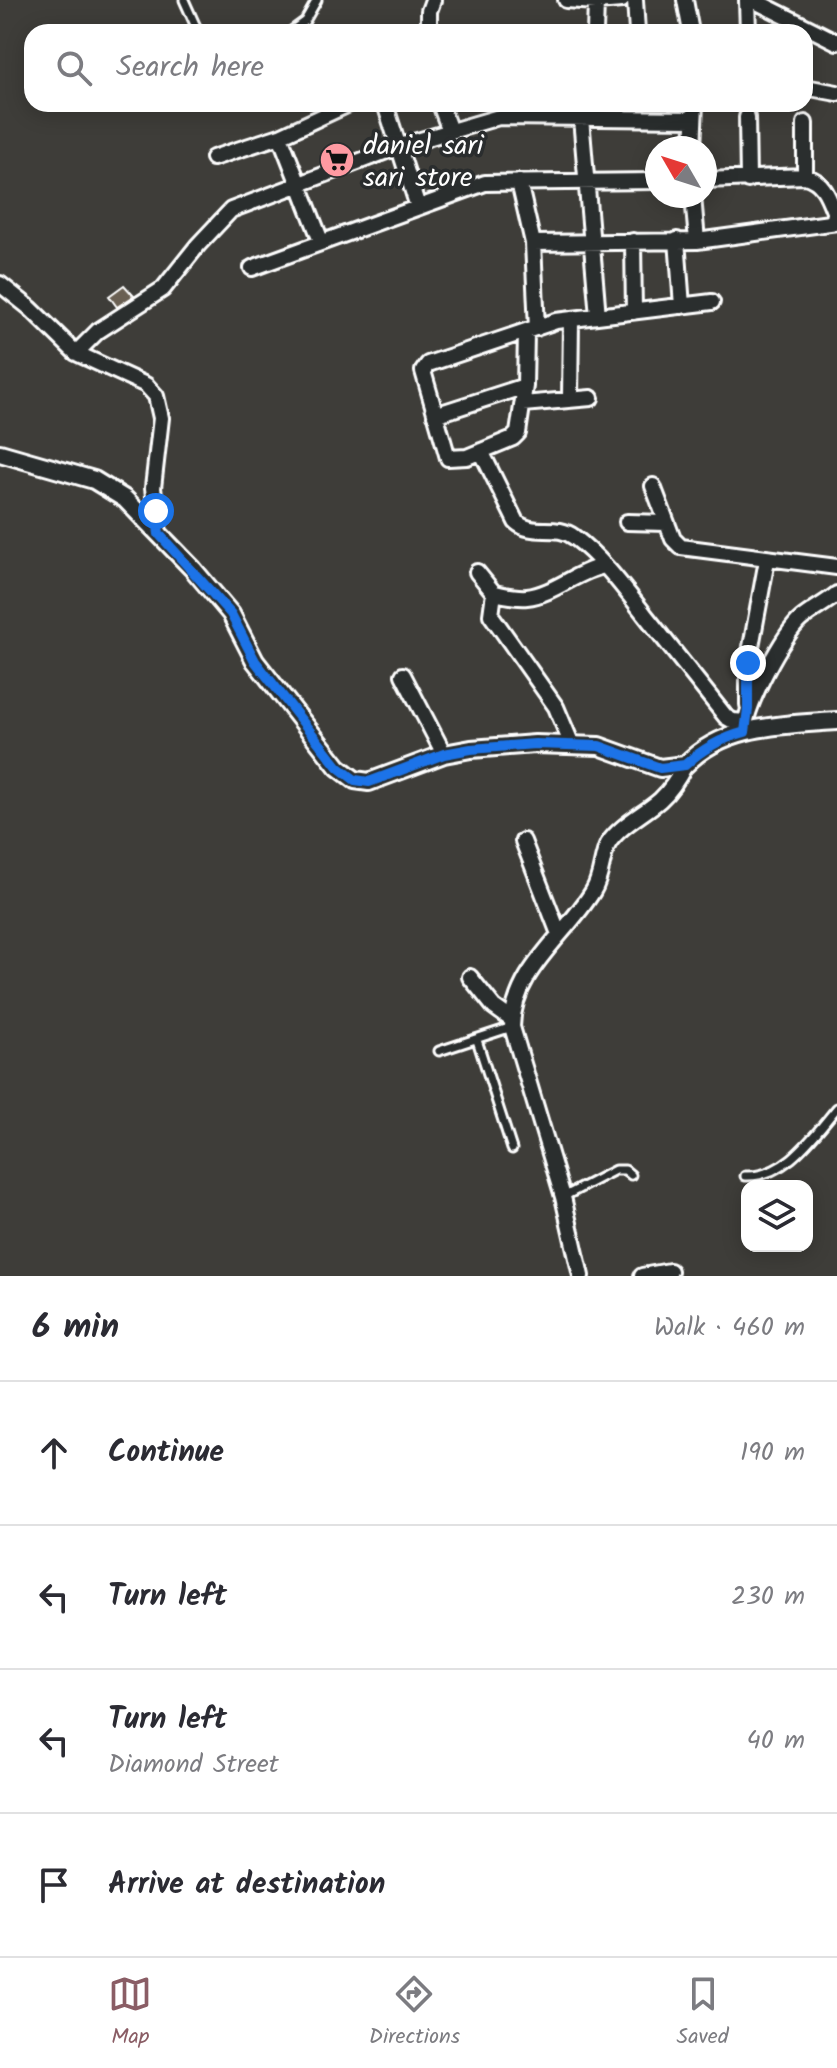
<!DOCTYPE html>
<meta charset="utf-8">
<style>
:root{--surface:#fff;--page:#f7f7f7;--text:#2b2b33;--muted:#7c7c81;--line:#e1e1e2;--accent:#8a5d65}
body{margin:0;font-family:Kalam,sans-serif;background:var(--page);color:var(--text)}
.controls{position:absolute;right:24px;bottom:24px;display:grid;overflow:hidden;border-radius:16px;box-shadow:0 4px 20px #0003}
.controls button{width:72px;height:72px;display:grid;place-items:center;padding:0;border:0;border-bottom:2px solid var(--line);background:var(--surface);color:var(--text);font:40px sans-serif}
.compass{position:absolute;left:645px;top:136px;width:72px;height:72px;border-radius:50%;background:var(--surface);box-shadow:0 4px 20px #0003;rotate:309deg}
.stop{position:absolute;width:24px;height:24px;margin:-18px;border:6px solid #1a73e8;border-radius:50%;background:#fff}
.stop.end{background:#1a73e8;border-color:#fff;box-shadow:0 2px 8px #0008}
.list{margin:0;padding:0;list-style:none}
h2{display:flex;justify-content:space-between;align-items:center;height:104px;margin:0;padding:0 32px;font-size:34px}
h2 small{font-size:26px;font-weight:400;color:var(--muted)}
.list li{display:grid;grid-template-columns:52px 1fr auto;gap:24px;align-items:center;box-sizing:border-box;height:144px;padding:0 32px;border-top:2px solid var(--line)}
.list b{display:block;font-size:30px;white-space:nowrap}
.list p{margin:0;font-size:26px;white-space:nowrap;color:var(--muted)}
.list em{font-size:26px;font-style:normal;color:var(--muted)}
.icon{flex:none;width:44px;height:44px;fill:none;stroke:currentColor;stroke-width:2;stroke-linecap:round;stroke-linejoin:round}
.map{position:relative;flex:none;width:837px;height:1276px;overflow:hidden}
.search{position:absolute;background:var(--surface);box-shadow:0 4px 20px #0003;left:24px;right:24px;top:24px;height:88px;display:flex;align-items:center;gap:20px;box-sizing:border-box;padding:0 28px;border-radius:24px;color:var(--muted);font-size:30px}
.sheet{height:680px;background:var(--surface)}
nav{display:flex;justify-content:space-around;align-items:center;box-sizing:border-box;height:112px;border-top:2px solid var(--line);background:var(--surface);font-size:22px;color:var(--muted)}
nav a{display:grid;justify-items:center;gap:4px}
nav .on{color:var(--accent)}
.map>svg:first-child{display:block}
.building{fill:#6b6152;stroke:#fff;stroke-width:2;filter:url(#shadow)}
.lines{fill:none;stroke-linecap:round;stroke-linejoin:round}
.service-casing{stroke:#fff;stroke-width:13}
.minor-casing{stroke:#fff;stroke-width:20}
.tertiary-casing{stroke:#fff;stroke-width:22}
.service{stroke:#2a2d2e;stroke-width:7}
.minor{stroke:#2a2d2e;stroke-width:14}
.tertiary{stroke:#2a2d2e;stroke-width:16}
.route{stroke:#1a73e8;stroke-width:10}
.labels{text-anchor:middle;stroke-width:7;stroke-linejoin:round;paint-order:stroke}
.poi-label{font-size:28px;fill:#fff;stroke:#2a2d2e;text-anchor:start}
</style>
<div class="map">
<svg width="837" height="1276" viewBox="0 0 837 1276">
<defs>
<filter id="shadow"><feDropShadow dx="4.5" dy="7" stdDeviation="0" flood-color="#0009"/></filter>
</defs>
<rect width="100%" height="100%" fill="#3e3d39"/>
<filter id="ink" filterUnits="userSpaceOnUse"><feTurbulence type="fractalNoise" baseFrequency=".0125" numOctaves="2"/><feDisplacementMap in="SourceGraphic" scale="16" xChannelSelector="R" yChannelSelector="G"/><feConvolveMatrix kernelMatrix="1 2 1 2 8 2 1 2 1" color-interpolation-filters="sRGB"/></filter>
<g filter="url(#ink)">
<path class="building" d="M124 285 134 296 117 307 109 296Z"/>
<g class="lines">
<g class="service-casing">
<path id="service" d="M184 0 197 29 201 32
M290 32 305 21 317 0
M477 1040 512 1149
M439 1051 512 1027
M745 1176C786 1178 814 1135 837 1108
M563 1197 615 1170H625L631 1175"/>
</g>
<g class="minor-casing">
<path id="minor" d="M566 0 596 2 622 0
M635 0 637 32
M685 0 691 32
M747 0 748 32
M753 0 837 42
M429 32V11L433 0
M595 32 596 2
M805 87 837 93
M385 104 418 207
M440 104 450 131
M585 104 581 118 598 316
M747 117 748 180
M280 136 321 241
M693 148 695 104
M213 158 280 136 349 104
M805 176V123
M705 180 805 176C826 182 829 200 837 219L828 223
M519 182 533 243 537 328
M693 196 697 241
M677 240 682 306
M633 241 634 312
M533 243 697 241 837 222
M252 268 485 183 657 181
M0 284 30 308 76 353 146 385 156 396 161 418 153 488 159 534
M526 332 525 386 518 433 513 438 467 457 448 458 423 371 428 364 556 321 712 302
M76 353 98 331 163 289 198 245 231 210 400 146 499 117 694 119
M570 399 571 319
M523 404 591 398
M435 415 525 386
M481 451 516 522C533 537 556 523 574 537 601 557 624 588 645 615 672 649 699 683 726 717L733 721 745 722
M653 486 673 539 681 547 837 567
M627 522 667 523
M477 572 494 593 491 615 556 707 572 745
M494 593C505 595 516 598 527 597 554 594 577 571 604 566
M403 675 444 754
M748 705V663L767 560
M745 728C745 706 784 633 801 619 812 610 826 603 837 594
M523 841 559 934
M470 977 494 1007 512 1020
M581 1276 563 1197 512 1027C513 970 566 936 593 891 602 877 601 858 608 844 619 826 644 814 660 800 671 790 678 779 685 765
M642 1276 670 1271"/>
</g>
<g class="tertiary-casing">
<path id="tertiary" d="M0 453 94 480 125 499 193 569 231 614 255 661 338 767 355 780 369 782 444 754 471 749 535 744 599 746 660 768 685 765C724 724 784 725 837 721"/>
</g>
<use href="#service" class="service"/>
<use href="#minor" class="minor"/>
<use href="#tertiary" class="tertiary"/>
</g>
</g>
<g class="lines" filter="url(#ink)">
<path class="route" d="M156 511 159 534 231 614 255 661 338 767 355 780 369 782 444 754 471 749 535 744 599 746 660 768 685 765C702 749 723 738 745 732L748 709V663"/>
</g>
<defs>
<g id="supermarket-disc" transform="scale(1.8)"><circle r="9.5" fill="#ff9aa2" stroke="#2a2d2e"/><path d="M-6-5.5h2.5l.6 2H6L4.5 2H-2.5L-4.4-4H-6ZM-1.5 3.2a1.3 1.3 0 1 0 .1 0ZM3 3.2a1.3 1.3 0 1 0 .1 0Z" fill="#111"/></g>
</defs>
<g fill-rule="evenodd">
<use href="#supermarket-disc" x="337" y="160"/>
</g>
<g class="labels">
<g class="poi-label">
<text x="363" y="154">daniel sari<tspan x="363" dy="32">sari store</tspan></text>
</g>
</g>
</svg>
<div class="controls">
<button><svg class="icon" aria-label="layers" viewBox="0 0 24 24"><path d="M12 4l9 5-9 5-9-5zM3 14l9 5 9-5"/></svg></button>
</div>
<svg class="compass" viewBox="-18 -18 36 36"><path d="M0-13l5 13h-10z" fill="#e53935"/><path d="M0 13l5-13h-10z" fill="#7c7c81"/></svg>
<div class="stop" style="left:156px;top:511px"></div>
<div class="stop end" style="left:748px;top:663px"></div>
<div class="search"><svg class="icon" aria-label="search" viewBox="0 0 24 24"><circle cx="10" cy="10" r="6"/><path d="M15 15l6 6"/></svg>Search here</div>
</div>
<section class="sheet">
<h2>6 min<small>Walk · 460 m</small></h2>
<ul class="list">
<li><svg class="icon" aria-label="ahead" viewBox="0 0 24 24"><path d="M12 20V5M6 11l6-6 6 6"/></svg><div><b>Continue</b></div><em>190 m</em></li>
<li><svg class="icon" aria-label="left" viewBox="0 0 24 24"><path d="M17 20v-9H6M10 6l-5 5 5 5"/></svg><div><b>Turn left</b></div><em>230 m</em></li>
<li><svg class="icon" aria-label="left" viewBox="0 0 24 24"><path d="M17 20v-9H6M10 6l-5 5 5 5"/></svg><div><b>Turn left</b><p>Diamond Street</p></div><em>40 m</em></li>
<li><svg class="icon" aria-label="arrive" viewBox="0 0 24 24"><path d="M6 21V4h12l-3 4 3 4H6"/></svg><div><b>Arrive at destination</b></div></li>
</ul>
</section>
<nav>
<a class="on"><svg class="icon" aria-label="map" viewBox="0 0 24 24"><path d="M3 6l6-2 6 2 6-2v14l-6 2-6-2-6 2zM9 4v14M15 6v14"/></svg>Map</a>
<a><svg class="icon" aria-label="directions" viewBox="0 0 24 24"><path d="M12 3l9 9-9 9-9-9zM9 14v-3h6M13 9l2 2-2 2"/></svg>Directions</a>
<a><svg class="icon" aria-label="saved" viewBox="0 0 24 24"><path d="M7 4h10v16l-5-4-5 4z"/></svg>Saved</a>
</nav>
